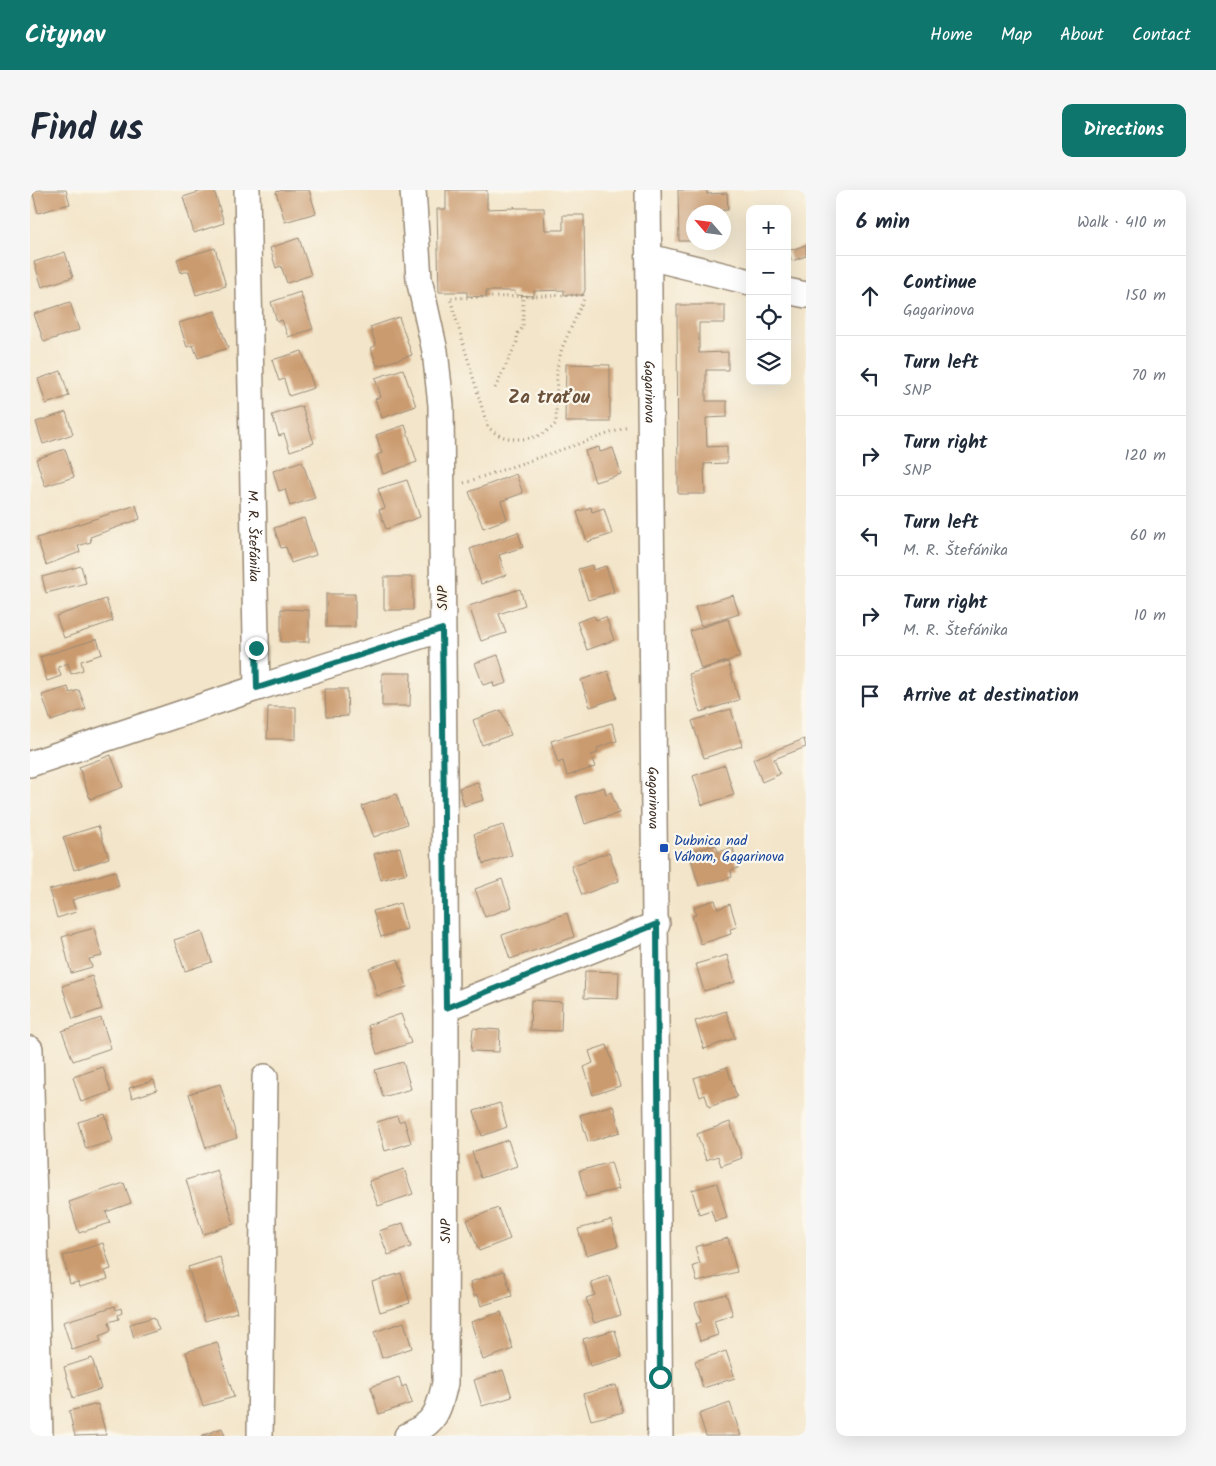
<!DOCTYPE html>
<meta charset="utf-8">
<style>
:root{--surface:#fff;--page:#f6f6f7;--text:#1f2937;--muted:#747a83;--line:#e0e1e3;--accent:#0f766e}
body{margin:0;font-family:Kalam,sans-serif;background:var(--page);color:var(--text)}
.controls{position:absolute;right:15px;top:15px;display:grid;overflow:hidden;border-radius:10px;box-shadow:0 5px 20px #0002}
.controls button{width:45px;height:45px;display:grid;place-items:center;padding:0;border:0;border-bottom:1px solid var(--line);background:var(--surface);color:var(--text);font:25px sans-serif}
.compass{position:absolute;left:656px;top:15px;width:45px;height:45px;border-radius:50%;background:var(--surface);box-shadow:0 5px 20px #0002;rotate:298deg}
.stop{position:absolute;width:15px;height:15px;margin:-11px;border:4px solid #0f766e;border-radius:50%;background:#fff}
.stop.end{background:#0f766e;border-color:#fff;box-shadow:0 1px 5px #0008}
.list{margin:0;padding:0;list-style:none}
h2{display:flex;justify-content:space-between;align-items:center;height:65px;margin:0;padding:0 20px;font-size:21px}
h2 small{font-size:16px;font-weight:400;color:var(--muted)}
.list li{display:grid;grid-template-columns:32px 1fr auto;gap:15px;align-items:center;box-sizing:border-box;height:80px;padding:0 20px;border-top:1px solid var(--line)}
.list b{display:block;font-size:19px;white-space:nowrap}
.list p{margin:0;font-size:16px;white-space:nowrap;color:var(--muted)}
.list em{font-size:16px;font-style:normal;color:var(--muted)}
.icon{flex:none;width:28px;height:28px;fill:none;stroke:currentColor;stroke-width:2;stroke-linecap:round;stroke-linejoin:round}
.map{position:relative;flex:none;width:776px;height:1246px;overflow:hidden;border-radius:10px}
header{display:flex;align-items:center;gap:30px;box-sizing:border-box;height:70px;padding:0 25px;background:var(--accent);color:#fff}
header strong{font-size:24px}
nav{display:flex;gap:28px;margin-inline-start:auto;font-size:18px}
.intro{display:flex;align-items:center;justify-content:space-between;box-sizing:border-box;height:120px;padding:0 30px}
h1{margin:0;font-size:35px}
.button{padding:12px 22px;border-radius:10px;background:var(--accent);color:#fff;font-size:18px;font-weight:700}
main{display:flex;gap:30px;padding:0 30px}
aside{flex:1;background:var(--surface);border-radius:10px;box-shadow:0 5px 20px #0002}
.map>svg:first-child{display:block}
.building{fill:#cb9b70}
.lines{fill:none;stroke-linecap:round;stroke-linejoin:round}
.minor-casing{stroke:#978874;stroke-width:28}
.path{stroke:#978874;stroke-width:3;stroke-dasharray:1 4;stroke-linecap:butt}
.minor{stroke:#fff;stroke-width:25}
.route{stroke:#0f766e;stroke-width:6}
.transit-dot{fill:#1a4fb4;stroke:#fbf7ec;stroke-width:2}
.labels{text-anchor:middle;stroke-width:4.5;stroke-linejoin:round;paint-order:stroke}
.street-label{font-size:14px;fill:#3b2a1e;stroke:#fbf7ec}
.transit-label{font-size:14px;fill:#164399;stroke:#fbf7ec;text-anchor:start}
.district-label{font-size:19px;font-weight:bold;fill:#6d523b;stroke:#fbf7ec}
</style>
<header>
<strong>Citynav</strong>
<nav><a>Home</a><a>Map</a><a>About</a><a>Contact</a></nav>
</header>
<div class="intro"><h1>Find us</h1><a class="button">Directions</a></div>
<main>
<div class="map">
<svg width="776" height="1246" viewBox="0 0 776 1246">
<rect width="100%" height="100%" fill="#fbf7ec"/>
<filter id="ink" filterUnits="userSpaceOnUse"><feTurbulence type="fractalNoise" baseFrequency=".02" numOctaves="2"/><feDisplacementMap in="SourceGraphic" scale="10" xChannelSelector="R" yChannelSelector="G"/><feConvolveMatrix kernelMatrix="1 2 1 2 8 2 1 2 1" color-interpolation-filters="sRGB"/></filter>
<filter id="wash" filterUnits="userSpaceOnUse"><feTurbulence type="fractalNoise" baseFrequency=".0096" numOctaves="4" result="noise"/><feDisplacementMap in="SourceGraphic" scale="20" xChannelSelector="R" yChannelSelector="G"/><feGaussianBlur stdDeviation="1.12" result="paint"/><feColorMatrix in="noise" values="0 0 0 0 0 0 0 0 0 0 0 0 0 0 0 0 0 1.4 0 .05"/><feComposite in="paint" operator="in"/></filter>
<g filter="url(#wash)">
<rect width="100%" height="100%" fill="#f3e5c9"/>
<g id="blocks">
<path class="building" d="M2 0H36L40 14 8 23Z
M175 0H184L194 33 164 43 153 7Z
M253 0H279L286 23 255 32 246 2Z
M416 0H457V19L484 18V16L486 18H514L515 40H533V25H554L555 100 553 105H534V100L504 101V106L486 105 485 101H456V107L437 106V102H409L407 19H416Z
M648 0H677V4L697 3 698 20 664 22V51H649Z
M269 48 281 85 257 93 251 76 246 78 240 58Z
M776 55V66L762 71 758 61Z
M185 58 196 96 166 105 159 81 151 83 147 69Z
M35 62 43 87 12 97 4 72Z
M270 102 283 139 258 147 252 130 247 132 241 112Z
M40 112 49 140 14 152 4 124Z
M647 115H695V133H669V163L698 162V180H676V211H697V227L676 228 677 257 697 256V273L674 274 675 304H648Z
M185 121 198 158 168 168 163 155 157 157 149 133Z
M369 127 382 165 347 176 341 158 346 155 340 137Z
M272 161 284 198 259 206 254 189 249 191 242 170Z
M536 174 580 175V232H535Z
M373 179 386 216 352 228 345 209 351 207 345 188Z
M31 181 39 206 16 214 8 189Z
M272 216 284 253 260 261 254 244 249 246 242 225Z
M36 222 43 244 13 254 6 232Z
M375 235 387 272 353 284 347 265 352 263 346 245Z
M569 257 570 262 583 258 591 284 565 292 555 261Z
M35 259 44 287 15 296 6 269Z
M272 271 285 308 260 316 255 299 249 301 243 281Z
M486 284 493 303 471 311 477 329 453 338 439 302Z
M377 290 390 327 356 339 349 320 355 318 348 299Z
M106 315 110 329 60 347 61 352 48 356 50 362 16 375 7 348Z
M561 317 562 322 574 318 582 344 557 352 547 322Z
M274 328 286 365 261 373 256 357 251 358 244 338Z
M488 342 493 357 469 365 476 385 451 394 440 359Z
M562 375 563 380 576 376 584 402 558 410 548 379Z
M51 376 56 393 16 403 12 387Z
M354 387H383V420H354Z
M490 399 495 415 469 424 476 443 451 451 439 416Z
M296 404H325V437H296Z
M703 405 709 424 671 436 665 417Z
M76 409 83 431 34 448 26 426Z
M251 419 279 420V452H251Z
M564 426 566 430 576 427 584 450 557 460 547 432Z
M698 429 710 467 671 479 660 441Z
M67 449 72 464 51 471 53 480 41 484 38 473 28 477 31 486 17 491 10 467Z
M468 465 477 493 464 497 463 492 453 495 445 473Z
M698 472 709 510 670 522 659 484Z
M578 481 587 508 560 517 551 490Z
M352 483H381L380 516H352Z
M38 497 40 503 49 500 56 519 21 531 12 505Z
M295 499H317L318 526 296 527Z
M238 517H266V549H237Z
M701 519 712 556 674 568 662 531Z
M471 520 481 545 452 555 443 530Z
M582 533 587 551 567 558 568 563 561 565 565 577 537 586 533 571 528 573 521 551Z
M774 549 776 557 744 569 750 584 732 592 723 569Z
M81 565 93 597 60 609 49 577Z
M695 575 704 605 672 615 663 586Z
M448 592 454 610 434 616 429 598Z
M574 597 576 604 581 602 589 623 555 634 546 606Z
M366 604 377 634 344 647 332 616Z
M473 635 482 665 453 674 444 644Z
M68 636 79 668 44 680 33 647Z
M686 655 688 662 703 658 708 678 701 680 702 687 669 696 661 669 665 667 664 661Z
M370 657 377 683 351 690 344 664Z
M579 662 589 691 552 705 541 676Z
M85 681 89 696 42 710 46 722 27 728 19 700Z
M472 689 482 717 455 727 445 699Z
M685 710 688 719 700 714 707 737 700 739 701 744 671 754 662 726 666 725 664 717Z
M370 713 377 739 351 747 343 721Z
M537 723 544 747 480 769 472 745Z
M64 738 72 766 59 769 62 777 41 783 32 747Z
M172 741 182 772 155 781 144 750Z
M697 765 705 792 674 801 666 774Z
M368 769 377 797 347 806 339 778Z
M555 781 589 782 588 809 554 808Z
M62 786 72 819 43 829 32 796Z
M501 810 532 812 531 841 500 840Z
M696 821 705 848 674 859 665 831Z
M371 824 381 853 347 864 338 835Z
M71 828 81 858 43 871 32 841Z
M443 838 470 840 469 862 441 861Z
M577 855 590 896 563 905 554 877 563 873 559 861Z
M373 872 381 899 353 907 345 880Z
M73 877 81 902 51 912 43 887Z
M697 877 707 907 679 917 675 905 670 907 664 888Z
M124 890 127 900 102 908 99 898Z
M190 894 207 948 176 958 159 904Z
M470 913 477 937 452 946 444 921Z
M583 915 590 942 558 952 550 925Z
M75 924 83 951 56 959 48 932Z
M367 926 369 932 374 930 381 953 355 961 347 932Z
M700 932 712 968 691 976 688 966 676 970 667 944Z
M478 950 487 976 451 988 442 962Z
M581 972 589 999 556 1007 549 981Z
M374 979 383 1004 348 1016 339 991Z
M187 980 204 1034 173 1044 156 990Z
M94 993 101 1013 76 1022 80 1033 49 1043 39 1012Z
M687 993 697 1028 685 1032 681 1020 669 1024 662 1000Z
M468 1018 480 1049 449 1061 437 1030Z
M581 1030 588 1056 556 1065 548 1039Z
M373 1033 381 1057 358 1065 349 1041Z
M698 1048 707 1082 667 1092 663 1076 670 1074 665 1057Z
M73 1053 81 1079 75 1081 78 1089 50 1097 48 1092 40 1094 33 1066Z
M190 1067 207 1122 175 1131 158 1077Z
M474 1081 482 1106 451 1116 448 1105 444 1106 440 1092Z
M371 1083 380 1113 350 1122 342 1092Z
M579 1086 591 1125 564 1133 556 1108 565 1105 561 1092Z
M696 1104 703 1125 684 1131 688 1145 670 1151 665 1134 671 1132 665 1113Z
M85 1116 86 1120 91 1118 92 1123 88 1125 89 1129 79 1132 81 1140 79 1142 69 1146 71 1151 42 1160 33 1132Z
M471 1122 483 1159 453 1170 441 1132Z
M124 1127 129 1140 104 1148 100 1134Z
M374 1132 382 1158 352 1168 344 1142Z
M585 1140 592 1167 560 1176 553 1149Z
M187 1152 204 1207 173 1216 156 1162Z
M696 1161 705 1188 673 1198 665 1171Z
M62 1168 71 1199 43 1208 34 1177Z
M473 1180 482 1207 452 1216 444 1190Z
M369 1187 372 1197 376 1195 382 1213 349 1224 341 1197Z
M586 1195 593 1222 561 1230 553 1204Z
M700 1213 711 1246H676L669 1224Z
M68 1214 76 1245 45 1246 39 1221Z
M192 1238 195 1246H171Z"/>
</g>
</g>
<g filter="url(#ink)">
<use href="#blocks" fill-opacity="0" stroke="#978874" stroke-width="1"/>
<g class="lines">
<g class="minor-casing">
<g id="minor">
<path id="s1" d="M217 0 227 498 412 439"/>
<path id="s2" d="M618 0 630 1246"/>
<path d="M619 67 720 92"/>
<path d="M757 101 776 105"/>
<path d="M0 574 227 498"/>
<path d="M416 818 627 734"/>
<path d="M0 859 10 1246"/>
<path d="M230 1246 235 887"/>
<path id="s3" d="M377 1246C406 1232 408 1223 415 1193L416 818 411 215 405 161 389 89 383 0"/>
</g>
</g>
<path class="path" d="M553 105 554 109 532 158 527 178 526 233C512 252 471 256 457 235L420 108Z
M465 198 487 152V144L493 137V107
M434 293 598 237"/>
<use href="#minor" class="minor"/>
</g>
</g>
<g class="lines" filter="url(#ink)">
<path class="route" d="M226 458 227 498 412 439 416 818 627 734 630 1187"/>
</g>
<rect class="transit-dot" x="629" y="653" width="10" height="10" rx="2.5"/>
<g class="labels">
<g class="street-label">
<text dy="5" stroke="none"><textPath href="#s2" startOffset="202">Gagarinova</textPath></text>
<text dy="5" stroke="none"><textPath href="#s1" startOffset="346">M. R. Štefánika</textPath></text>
<text transform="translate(412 408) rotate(-90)" y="5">SNP</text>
<text dy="5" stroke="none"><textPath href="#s2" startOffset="608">Gagarinova</textPath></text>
<text dy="5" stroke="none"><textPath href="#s3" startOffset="221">SNP</textPath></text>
</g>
<g class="transit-label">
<text x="644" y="655">Dubnica nad<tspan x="644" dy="16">Váhom, Gagarinova</tspan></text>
</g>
<g class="district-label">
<text x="519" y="213">Za traťou</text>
</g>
</g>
</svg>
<div class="controls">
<button>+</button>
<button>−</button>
<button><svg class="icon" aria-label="locate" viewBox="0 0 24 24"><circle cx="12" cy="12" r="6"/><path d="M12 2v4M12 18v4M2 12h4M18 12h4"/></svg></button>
<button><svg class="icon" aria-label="layers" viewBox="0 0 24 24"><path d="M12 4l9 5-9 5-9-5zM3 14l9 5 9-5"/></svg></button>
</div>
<svg class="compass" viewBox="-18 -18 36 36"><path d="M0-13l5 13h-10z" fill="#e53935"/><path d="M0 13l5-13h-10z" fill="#747a83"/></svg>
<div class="stop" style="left:630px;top:1187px"></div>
<div class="stop end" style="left:226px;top:458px"></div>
</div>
<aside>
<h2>6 min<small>Walk · 410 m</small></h2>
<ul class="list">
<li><svg class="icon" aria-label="ahead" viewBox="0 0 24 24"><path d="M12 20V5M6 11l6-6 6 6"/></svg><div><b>Continue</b><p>Gagarinova</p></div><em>150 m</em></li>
<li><svg class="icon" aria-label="left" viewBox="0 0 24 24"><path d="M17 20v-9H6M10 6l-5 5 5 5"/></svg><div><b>Turn left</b><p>SNP</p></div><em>70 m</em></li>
<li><svg class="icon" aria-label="right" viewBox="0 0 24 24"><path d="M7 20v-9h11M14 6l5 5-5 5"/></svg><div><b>Turn right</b><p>SNP</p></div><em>120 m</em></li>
<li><svg class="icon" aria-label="left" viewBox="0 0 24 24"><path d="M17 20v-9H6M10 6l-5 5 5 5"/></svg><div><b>Turn left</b><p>M. R. Štefánika</p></div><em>60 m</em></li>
<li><svg class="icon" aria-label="right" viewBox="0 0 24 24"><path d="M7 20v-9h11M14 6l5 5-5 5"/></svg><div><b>Turn right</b><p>M. R. Štefánika</p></div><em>10 m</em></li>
<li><svg class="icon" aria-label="arrive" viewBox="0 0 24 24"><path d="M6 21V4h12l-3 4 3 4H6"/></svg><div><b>Arrive at destination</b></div></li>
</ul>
</aside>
</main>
